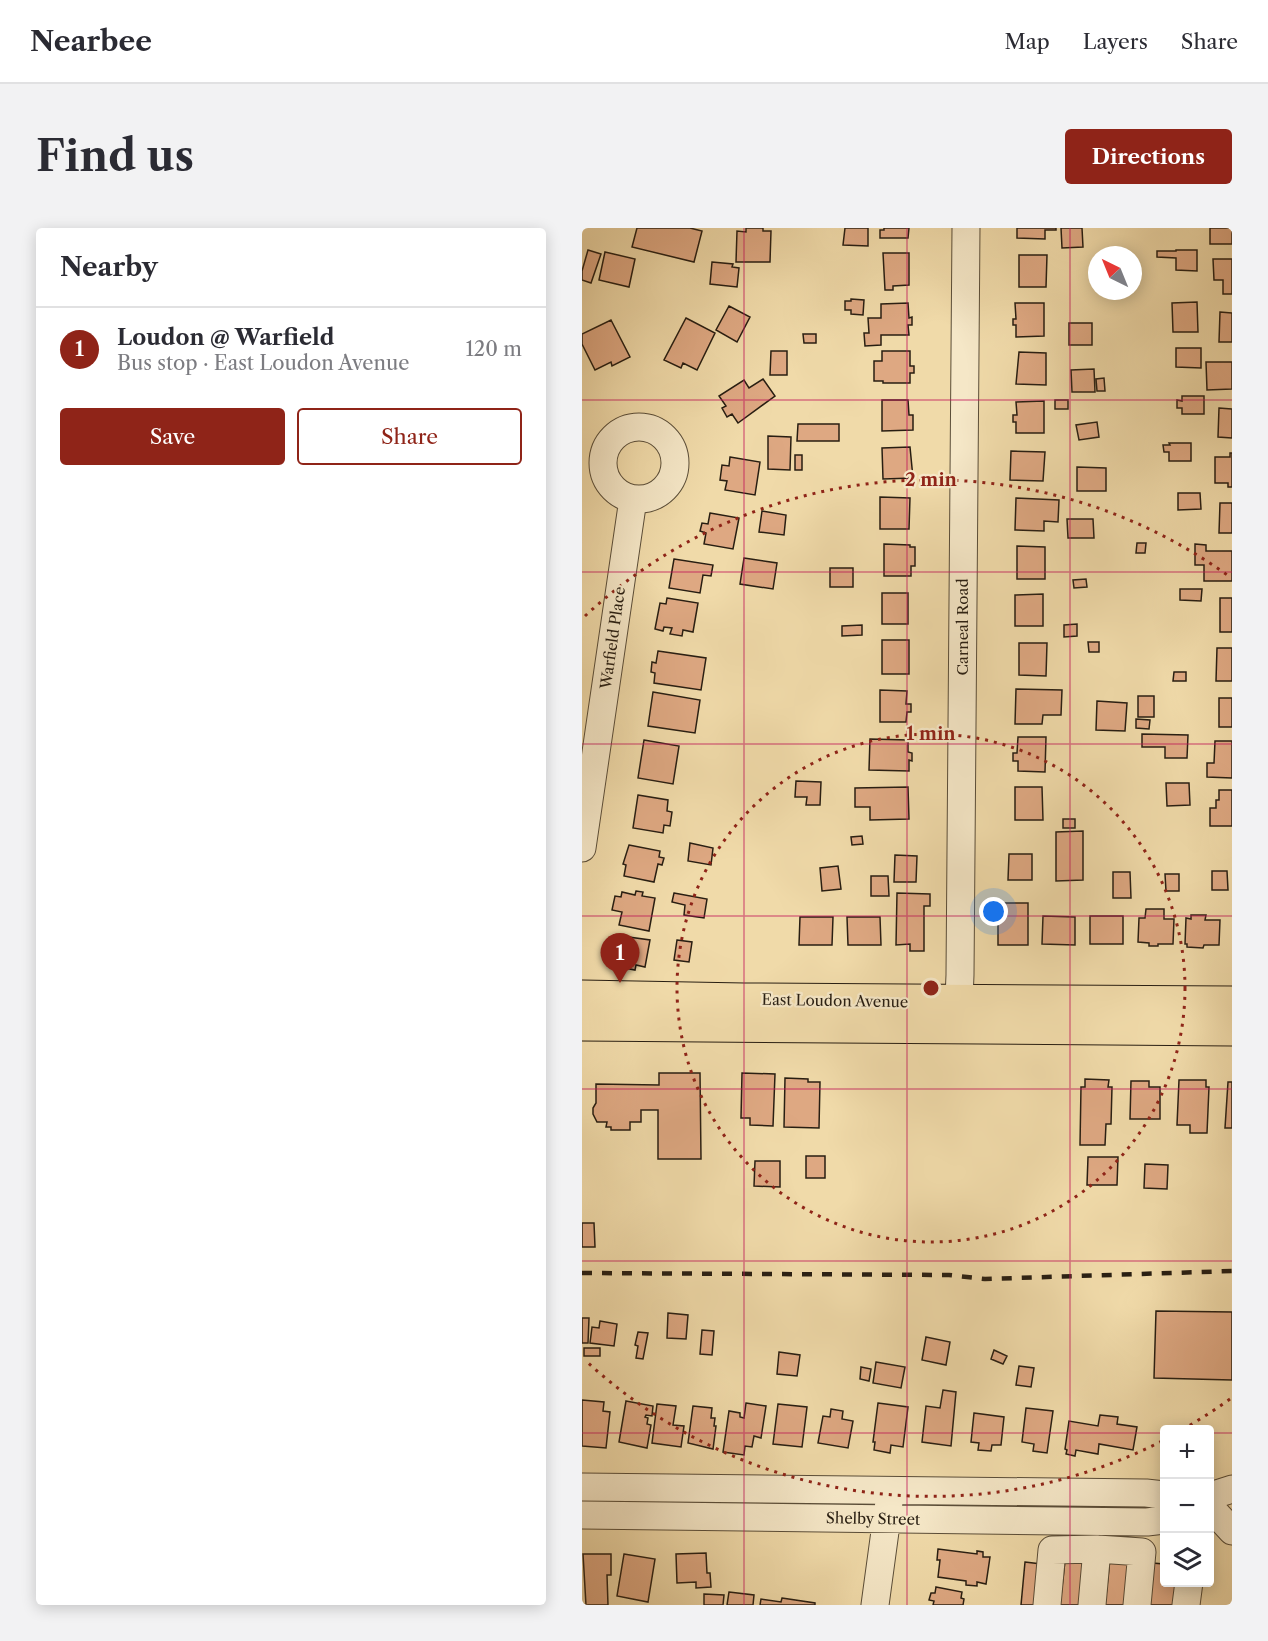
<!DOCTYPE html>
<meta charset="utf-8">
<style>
:root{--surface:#fff;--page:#f2f2f3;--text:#2b2b33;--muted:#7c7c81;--line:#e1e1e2;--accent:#8f2418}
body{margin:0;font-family:"Libre Caslon Text",serif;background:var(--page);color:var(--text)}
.controls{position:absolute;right:18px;bottom:18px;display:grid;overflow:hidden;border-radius:6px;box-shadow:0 3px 15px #0003}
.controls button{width:54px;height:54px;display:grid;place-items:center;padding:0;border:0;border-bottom:2px solid var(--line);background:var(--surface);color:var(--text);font:30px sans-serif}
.compass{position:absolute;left:506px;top:18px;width:54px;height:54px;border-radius:50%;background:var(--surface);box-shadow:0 3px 15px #0003;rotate:317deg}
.you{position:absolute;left:412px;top:684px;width:21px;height:21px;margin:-15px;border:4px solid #fff;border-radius:50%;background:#1a73e8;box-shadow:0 0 0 9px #1a73e833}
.badge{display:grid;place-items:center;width:39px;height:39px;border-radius:50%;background:var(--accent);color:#fff;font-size:20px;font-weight:700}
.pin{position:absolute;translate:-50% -50px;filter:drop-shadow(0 2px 3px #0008)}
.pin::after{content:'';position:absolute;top:32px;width:21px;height:18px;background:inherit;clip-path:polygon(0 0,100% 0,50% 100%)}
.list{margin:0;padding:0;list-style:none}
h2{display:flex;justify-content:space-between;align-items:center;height:78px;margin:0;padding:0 24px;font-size:26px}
h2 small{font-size:20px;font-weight:400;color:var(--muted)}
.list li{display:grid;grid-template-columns:39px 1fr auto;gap:18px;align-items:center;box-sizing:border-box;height:84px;padding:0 24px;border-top:2px solid var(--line)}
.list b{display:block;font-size:22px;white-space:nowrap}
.list p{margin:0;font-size:20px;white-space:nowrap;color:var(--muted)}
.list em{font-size:20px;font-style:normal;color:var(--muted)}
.actions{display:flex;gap:12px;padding:18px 24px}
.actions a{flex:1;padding:14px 0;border:2px solid var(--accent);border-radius:6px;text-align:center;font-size:21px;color:var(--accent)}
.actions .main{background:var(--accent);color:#fff}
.icon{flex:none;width:33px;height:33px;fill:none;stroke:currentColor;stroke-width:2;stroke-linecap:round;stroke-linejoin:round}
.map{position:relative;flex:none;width:650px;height:1377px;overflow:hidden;border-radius:6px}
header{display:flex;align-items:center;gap:36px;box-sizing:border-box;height:84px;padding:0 30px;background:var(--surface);border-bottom:2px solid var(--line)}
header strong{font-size:28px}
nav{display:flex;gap:33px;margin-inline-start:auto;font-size:21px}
.intro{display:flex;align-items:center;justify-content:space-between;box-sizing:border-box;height:144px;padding:0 36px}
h1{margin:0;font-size:42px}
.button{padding:15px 27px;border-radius:6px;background:var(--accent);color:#fff;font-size:21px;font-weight:700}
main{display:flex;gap:36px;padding:0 36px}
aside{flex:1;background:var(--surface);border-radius:6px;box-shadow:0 3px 15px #0003}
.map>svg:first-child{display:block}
.building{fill:#dea882;stroke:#281e12;stroke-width:1.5}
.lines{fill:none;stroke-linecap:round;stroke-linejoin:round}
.minor-casing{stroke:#5a4d38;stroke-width:29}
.major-casing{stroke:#281e12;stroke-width:35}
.minor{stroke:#f5e7c7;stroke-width:27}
.major{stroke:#f0daa9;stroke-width:33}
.rail{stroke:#281e12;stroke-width:4.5;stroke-dasharray:10 10;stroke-linecap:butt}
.grid{fill:none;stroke:#c2185b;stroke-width:1.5;stroke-opacity:0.55}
.ring{fill:none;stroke:#8f2418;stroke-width:3;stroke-dasharray:3 6}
.labels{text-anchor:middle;stroke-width:4.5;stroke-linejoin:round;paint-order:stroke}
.street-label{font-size:15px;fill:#281e12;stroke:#f5e7c7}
.centre{fill:#8f2418;stroke:#f5e7c7;stroke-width:3}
.ring-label{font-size:18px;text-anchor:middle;font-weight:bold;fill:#8f2418;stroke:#f5e7c7;stroke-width:4.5;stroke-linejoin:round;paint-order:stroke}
</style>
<header>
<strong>Nearbee</strong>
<nav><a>Map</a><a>Layers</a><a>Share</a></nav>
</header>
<div class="intro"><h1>Find us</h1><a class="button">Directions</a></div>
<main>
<aside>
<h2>Nearby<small></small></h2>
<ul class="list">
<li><span class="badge">1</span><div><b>Loudon @ Warfield</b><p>Bus stop · East Loudon Avenue</p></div><em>120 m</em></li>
</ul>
<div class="actions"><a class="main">Save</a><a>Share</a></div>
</aside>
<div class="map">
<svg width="650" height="1377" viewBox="0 0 650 1377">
<rect width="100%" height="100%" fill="#f0daa9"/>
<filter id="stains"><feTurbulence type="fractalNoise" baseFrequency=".00333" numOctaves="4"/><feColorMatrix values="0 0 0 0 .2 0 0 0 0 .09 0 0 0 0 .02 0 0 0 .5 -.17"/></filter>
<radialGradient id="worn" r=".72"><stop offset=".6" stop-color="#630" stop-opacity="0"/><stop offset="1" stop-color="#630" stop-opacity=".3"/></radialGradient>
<path class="building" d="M55 0H108L120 3 112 34 50 19Z
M164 0H181V3H189L188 34H154L155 3 164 4Z
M263 0H286V18L261 17Z
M302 0H327L326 10H298V2H302Z
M435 0H474V2H463V11L435 10Z
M479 0H500L501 19 480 20Z
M628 0H650V16H628Z
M6 22 19 26 9 55 0 52V43Z
M594 22H615V43L594 42V30L575 29V23H594Z
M23 24 53 31 47 59 17 52Z
M301 25H327V57L311 58V62H303Z
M437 27H465L464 59H437Z
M631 31H650V66H641V52H632Z
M130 34 151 36 150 39 157 40 155 59 128 56Z
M269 71 282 72 281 87 269 86V82H263V73H269Z
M615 74 616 104H591L590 75Z
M326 75 327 90 330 89V97H326L327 107H299V117L283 118 282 105H287L286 90H299V76Z
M433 75H462V108L434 109V97H431V91H434Z
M147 78 168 89 155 114 134 102Z
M638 84 650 85V114H637Z
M104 90 133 105 115 142 101 135 99 140 82 132Z
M29 92 48 129 30 138 29 134 13 142 0 116V106Z
M487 95H510V117H487Z
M221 106H234V115H222Z
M594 120H619V140L594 139Z
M189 123H205V147H188Z
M300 123H328V138H332V145H328V155H301V153H292V133H300Z
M437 124 464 125V157L434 156Z
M624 134H650V161L625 162Z
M512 141 513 164H490L489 142Z
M522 150 523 163H515L514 151Z
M181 151 193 168 156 195 150 186 145 189 140 180 144 178 137 168 162 152 167 160Z
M600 168H622V186H600V180H595V172L600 173Z
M300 172H326L327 187H331V202L300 203Z
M473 172H486V181H473Z
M462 173V205H434V194H431V187H435L434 174Z
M637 180 650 181V210L636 209Z
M515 194 517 209 497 212 494 197Z
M216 196H257V213H215Z
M186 208 209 209 208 242 186 241Z
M587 215H609V233H587V224H582L581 217H588Z
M328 219 331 250 301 251 300 220Z
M429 223 463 224 461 253 428 252Z
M648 225H650V259H646V255H633V229H648Z
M213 227H220V242H213Z
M148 229 178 234 173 267 143 262 145 253 138 252 140 237 147 238Z
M495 239 524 240V263H495Z
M596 265H618L619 281 596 282Z
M298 269 328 270 327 301H298Z
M434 270 477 272 476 294 462 293V303L433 302Z
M638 275H650V305H637Z
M180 283 204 287 202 307 177 304Z
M128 285 157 290 151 321 122 316 124 305 118 303 120 295 126 296Z
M485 291H511L512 310H486Z
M555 315H564L563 325H554Z
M302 316 328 317V319H333V338H329V348H302Z
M613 316 624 317V323H650V353H622V337H613Z
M435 318 463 319V351H435Z
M162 330 195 335 191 361 158 356Z
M92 331 131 337 129 348 121 347 118 365 87 360Z
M248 340H271V359H248Z
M504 351 505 359 492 360 491 352Z
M598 361H620L619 373 598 372Z
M300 365H326V396H300Z
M461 366V398H433V367Z
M85 370 116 375 111 404 101 402 100 408 88 406 90 400 82 399 81 403 73 401 78 375 84 376Z
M638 370H650V404H638Z
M495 396V408L482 409V397Z
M280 397V407L260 408V398Z
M300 412H327V446H300Z
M506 414H517V424H507Z
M437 415H465L464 448 437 447Z
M635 420H650V453H634Z
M76 423 124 430 119 462 72 455 73 445 69 444 70 434 74 435Z
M592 444H604V453H591Z
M434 461 480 462 479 487H461L460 496H433Z
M298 462 325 463 324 476H329V484H325L324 494H298Z
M71 464 118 472 113 505 66 498Z
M556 468H572V489H556Z
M637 470H650V499H637Z
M515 473 545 475 543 503 514 502Z
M554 491 568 492 567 501 554 500Z
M560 506 606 507 605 530H583V519H560Z
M436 509H464L463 544 436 543V533H431V525H435Z
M288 511 326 512V524L330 525V533L327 532V543L287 542Z
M62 512 97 518 91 556 56 550Z
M633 513H650V550L625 549V535H632Z
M214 553 239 554 238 577H224L225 569H213Z
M584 555H607L608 577 585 578Z
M326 559 327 591 288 592V579H273V560Z
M433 559H460L461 592H433Z
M637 562H650V598H628V580H634V572H637Z
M56 567 86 572 85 583 90 584 88 598 82 597 81 605 51 600Z
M481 591H493V600H481Z
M501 603V652L474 653V604Z
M280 608 281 616 270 617 269 609Z
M108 615 131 620 129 637 106 633Z
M47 617 78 623 77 629 82 630 80 637 76 636 72 654 42 648 44 637 41 636Z
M427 626H450V652H426Z
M313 627 335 628 334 654H312Z
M256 638 259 661 240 663 238 640Z
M630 643H645L646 662H630Z
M531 644H548L549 670H531Z
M583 646H597V663H584Z
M289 648H306L307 668H289Z
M54 663 61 664 60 668 73 670 67 703 37 697 40 684 30 682 33 668 39 669 40 664 53 667Z
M92 665 125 671 122 690 102 687 103 677 90 674Z
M315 665 348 666V678H342V723H328V716L314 717Z
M416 675H446V717H416Z
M564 681H582V691H592L591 716H576V718H567V715L556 714 557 690H563Z
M609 687H624L623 692H638L637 717H622L621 720 605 719V716H603L604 690 609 691Z
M461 688 493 689V717L460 716Z
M508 688H541V716H508Z
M218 689H251L250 717H217Z
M265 689H298L299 717H266Z
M32 707 68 712 63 739 54 737 53 742 27 737Z
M95 712 110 714 107 734 92 732Z
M77 845H118L119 931H76V882H59V894H48V902H29V899H24L25 894H15L11 886V880L14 875V856L77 857Z
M160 845 193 846 191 898 168 897V890H159Z
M203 850 226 851V854H238L237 900 202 899Z
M503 851 527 852 526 859H530L529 896H524L523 917H498L499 859H503Z
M597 852H624V859H627L625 905H608V897H595Z
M549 853H567V859H578V891H548Z
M646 854H650V900H643Z
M224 928H243V950H224Z
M506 929H536L535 957H505Z
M173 933H198V959L172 958Z
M563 936 586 937 585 961 562 960Z
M0 995H12L13 1019H0Z
M574 1083 650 1084V1152L572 1150Z
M86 1085 106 1087 104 1111 85 1110Z
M0 1090H7L6 1115H0Z
M18 1093 35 1096 32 1118 8 1115 10 1099 17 1100Z
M120 1102 132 1103 130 1127 118 1126Z
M56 1104 66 1105 61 1131 54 1130 56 1118 53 1117Z
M344 1109 368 1114 364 1137 340 1132Z
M2 1120H18V1128H2Z
M412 1122 425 1128 421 1136 409 1131Z
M197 1124 218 1127 215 1148 195 1146Z
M294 1134 323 1139 319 1160 291 1155Z
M437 1138 452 1140 449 1159 434 1157Z
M279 1139 289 1141 287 1153 278 1151Z
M361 1162 374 1164 369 1218 340 1214 344 1178 358 1180Z
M0 1172 22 1174 21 1183 28 1184 24 1220 0 1218Z
M44 1173 71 1178 70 1188 64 1187 63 1189 66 1190 65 1196 69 1197 65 1220 37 1214Z
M164 1175 184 1178 179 1210 172 1208 170 1219 163 1218 162 1227 141 1224 147 1183 158 1185V1189L162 1190Z
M296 1175 326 1179 321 1219 309 1217 308 1225 292 1222 293 1214H291Z
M75 1176 94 1178 91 1197 102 1198 99 1219 70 1215Z
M196 1176 225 1179 220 1219 191 1216Z
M111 1178 130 1180 129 1190H133L132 1198H134L131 1221 106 1215Z
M444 1180 471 1183 465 1225 451 1223 452 1216 440 1214Z
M249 1181 261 1183 260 1191 271 1193 266 1220 236 1215 241 1188 248 1189Z
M392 1185 422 1189 419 1217H410L409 1223 396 1222 397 1215 389 1214Z
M518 1187 536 1189 535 1196 555 1199 551 1222 517 1216 516 1226 494 1222 493 1228 484 1226 485 1222 483 1221 487 1193 516 1198Z
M356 1321 395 1326V1323L401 1324V1329H408L404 1356 395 1354V1358L384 1357V1353L356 1349 358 1332H355Z
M124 1325 125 1345H128L129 1359 114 1360V1354L95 1355 94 1326Z
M1 1326H29V1347H25L26 1377H4Z
M42 1326 73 1331 66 1374 35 1368Z
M528 1331 549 1334 544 1377H523Z
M483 1333 504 1335 500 1377H478Z
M443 1334 459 1336 455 1377H439Z
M570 1335 582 1336V1354H596L594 1377H566Z
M354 1359 380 1364 379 1370 382 1371 381 1377H351L352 1373 347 1372 349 1365H353Z
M147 1364 172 1367 171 1377H145Z
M122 1366 142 1367 141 1377H122Z
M200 1370 233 1375V1377H178L179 1371 199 1374Z"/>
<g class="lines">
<g class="minor-casing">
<path id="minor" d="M21 235a36 36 0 1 1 72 0a36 36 0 1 1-72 0Z
M0 620 51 271
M376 793 378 747 384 0
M0 1259 564 1265 582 1267
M628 1268 650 1261
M628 1279 650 1303
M0 1287 565 1294 582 1292
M293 1377 307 1274
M465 1377 470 1322 515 1321 560 1324 555 1377
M510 1377 515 1321
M604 1377 607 1354"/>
</g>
<g class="major-casing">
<path id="major" d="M0 769 162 772 650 775
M0 796 650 801"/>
</g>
<use href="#minor" class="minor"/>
<use href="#major" class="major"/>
<path class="rail" d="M0 1045 367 1047 403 1051 650 1043"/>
</g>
<path class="grid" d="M162 0V1377M325 0V1377M488 0V1377M0 172H650M0 344H650M0 516H650M0 688H650M0 861H650M0 1033H650M0 1205H582M628 1205H650"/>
<g class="ring">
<circle cx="349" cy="760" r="254"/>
<path d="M648 1171A508 508 0 0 1 603 1200M580 1213A508 508 0 0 1 3 1132M3 388A508 508 0 0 1 648 349"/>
</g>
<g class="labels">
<g class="street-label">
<text transform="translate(381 399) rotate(-90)" y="5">Carneal Road</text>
<text transform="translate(31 410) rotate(-82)" y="5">Warfield Place</text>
<text transform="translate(253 773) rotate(1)" y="5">East Loudon Avenue</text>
<text transform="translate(291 1291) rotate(1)" y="5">Shelby Street</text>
</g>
</g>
<circle cx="349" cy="760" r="9" class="centre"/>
<g class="ring-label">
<text x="349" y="258">2 min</text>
<text x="349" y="512">1 min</text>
</g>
<rect width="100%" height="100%" filter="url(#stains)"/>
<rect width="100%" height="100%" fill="url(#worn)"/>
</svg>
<div class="controls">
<button>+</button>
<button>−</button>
<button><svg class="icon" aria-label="layers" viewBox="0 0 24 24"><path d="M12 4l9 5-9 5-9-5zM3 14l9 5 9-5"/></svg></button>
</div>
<svg class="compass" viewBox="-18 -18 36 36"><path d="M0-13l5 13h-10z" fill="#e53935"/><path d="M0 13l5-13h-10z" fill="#7c7c81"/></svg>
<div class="you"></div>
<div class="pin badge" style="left:38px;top:755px">1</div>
</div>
</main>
